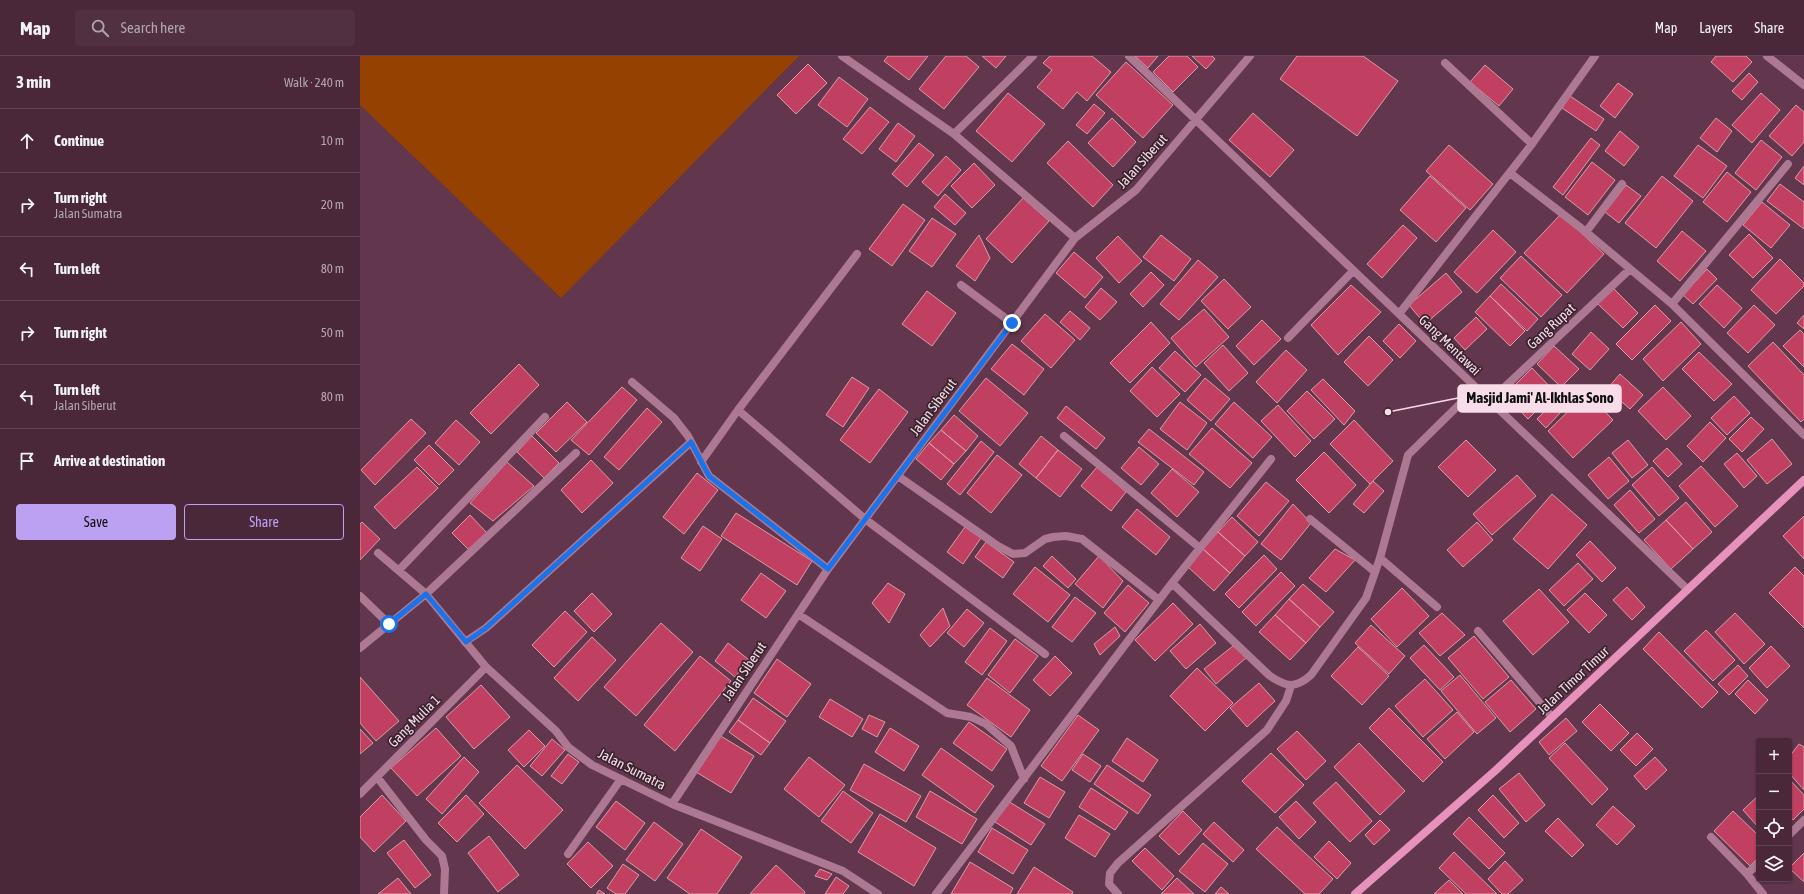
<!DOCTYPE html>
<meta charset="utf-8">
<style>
:root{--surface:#4a2839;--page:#513041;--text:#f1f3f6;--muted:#b2a6ae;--line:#614453;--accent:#bca0f2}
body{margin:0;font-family:"Asap Condensed",sans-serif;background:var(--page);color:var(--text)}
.controls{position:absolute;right:12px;bottom:12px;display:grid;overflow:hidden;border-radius:4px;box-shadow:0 1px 3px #0004}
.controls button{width:36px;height:36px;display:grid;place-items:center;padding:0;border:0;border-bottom:1px solid var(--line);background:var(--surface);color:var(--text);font:20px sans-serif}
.stop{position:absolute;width:12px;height:12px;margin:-9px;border:3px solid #1a73e8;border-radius:50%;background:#fff}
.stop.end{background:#1a73e8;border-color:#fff;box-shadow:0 1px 4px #0008}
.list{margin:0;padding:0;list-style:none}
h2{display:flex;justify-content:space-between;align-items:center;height:52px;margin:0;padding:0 16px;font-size:17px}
h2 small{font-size:13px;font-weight:400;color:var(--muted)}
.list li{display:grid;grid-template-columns:26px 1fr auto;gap:12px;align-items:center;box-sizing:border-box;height:64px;padding:0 16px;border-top:1px solid var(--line)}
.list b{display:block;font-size:15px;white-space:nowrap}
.list p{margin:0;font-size:13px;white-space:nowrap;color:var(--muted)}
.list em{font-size:13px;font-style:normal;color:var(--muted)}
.actions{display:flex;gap:8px;padding:12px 16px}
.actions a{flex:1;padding:9px 0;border:1px solid var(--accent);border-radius:4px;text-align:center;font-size:14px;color:var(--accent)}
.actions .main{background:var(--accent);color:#111}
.icon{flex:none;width:22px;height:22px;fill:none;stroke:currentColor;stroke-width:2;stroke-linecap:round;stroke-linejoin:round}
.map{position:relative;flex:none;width:1444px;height:838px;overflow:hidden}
header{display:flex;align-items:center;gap:24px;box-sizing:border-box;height:56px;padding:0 20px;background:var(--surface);border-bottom:1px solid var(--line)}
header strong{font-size:19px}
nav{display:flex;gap:22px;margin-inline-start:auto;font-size:14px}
.search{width:280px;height:36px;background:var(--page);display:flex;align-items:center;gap:10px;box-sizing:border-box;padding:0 14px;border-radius:4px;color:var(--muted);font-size:15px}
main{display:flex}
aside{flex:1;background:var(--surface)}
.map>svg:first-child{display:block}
.green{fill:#944101}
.building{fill:#c14061;stroke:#d79da6}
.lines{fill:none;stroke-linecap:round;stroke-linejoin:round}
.lane{stroke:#ad7892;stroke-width:8}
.street{stroke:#ad7892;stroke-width:8}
.secondary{stroke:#e692bc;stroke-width:8}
.route{stroke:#1a73e8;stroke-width:5}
.labels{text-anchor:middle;stroke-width:3.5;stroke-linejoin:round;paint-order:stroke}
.street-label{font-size:14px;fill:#f8dce8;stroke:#3a252f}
.leader{fill:none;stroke:#f8dce8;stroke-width:1.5}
.callout-dot{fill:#f8dce8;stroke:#3a252f;stroke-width:1.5}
.callout{fill:#f8dce8;stroke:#f8dce8;stroke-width:1.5}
.callout-label{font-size:15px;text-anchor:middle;font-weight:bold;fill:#111}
</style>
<header>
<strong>Map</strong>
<div class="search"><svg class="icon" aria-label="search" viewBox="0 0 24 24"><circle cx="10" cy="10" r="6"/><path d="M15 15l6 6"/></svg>Search here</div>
<nav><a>Map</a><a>Layers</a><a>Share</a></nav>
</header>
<main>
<aside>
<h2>3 min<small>Walk · 240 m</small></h2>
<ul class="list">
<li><svg class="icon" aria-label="ahead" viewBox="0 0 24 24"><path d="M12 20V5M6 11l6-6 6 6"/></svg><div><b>Continue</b></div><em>10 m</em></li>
<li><svg class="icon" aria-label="right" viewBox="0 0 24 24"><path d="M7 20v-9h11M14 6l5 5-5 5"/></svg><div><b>Turn right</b><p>Jalan Sumatra</p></div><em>20 m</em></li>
<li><svg class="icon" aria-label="left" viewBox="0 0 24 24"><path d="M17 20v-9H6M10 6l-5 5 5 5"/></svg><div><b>Turn left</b></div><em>80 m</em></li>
<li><svg class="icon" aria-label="right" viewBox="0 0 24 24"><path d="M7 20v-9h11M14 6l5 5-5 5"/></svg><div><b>Turn right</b></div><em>50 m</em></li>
<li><svg class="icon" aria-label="left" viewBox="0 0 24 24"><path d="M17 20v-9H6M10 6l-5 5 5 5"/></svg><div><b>Turn left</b><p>Jalan Siberut</p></div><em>80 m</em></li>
<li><svg class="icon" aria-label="arrive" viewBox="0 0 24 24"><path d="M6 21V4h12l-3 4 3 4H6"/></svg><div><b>Arrive at destination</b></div></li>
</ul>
<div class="actions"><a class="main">Save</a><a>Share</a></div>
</aside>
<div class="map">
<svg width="1444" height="838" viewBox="0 0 1444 838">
<rect width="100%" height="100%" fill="#62364c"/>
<path class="green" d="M0 0H439L201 242 0 49Z"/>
<path class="building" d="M528 0H568L549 24 524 5Z
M586 0H606L619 11 584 53 559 33Z
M622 0H646L636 12Z
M690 0H732L751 16 727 45 717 36 703 53 677 31 692 14 683 7Z
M775 0H798L788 12Z
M809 0H827L838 11 813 36 793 16Z
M832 0H852L855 3 846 13Z
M937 0H1003L1038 25 997 80 920 23Z
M1356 0H1386L1392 6 1373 26 1351 6Z
M766 6 813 49 783 82 736 39Z
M448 8 467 27 436 58 417 39Z
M1125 9 1153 33 1139 50 1110 26Z
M1389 17 1398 26 1382 44 1372 35Z
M479 21 508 43 487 71 458 49Z
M1258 27 1273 38 1255 62 1240 50Z
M648 37 685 68 652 106 616 75Z
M1401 37 1420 54 1392 87 1372 69Z
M1210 40 1244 63 1236 75 1202 52Z
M734 48 745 57 727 78 716 69Z
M1436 49 1444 56V86L1432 100 1409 80Z
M510 51 529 66 502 98 483 83Z
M893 57 934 94 910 121 869 84Z
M752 62 776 86 753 111 728 87Z
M1356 62 1372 75 1357 96 1340 82Z
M538 67 555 80 536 106 519 93Z
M1260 75 1279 91 1264 110 1245 95Z
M1231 82 1240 89 1203 139 1193 131Z
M1401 84 1422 101 1396 134 1375 117Z
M708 85 753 129 733 151 687 107Z
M559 87 574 99 547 131 532 118Z
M1089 89 1133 128 1110 154 1066 115Z
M1338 89 1367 110 1343 142 1314 120Z
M586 100 601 114 578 140 562 126Z
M1232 106 1255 124 1228 159 1205 141Z
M614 107 635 129 612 152 591 130Z
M1444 110V129L1435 122Z
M1367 116 1391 136 1367 166 1343 146Z
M1070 120 1106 152 1076 186 1040 154Z
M1302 120 1333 145 1296 192 1265 167Z
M1420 128 1444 146V173L1407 145Z
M1266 129 1281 140 1259 167 1245 156Z
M585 138 606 157 595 169 574 151Z
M663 142 689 165 652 207 626 183Z
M1402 146 1430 169 1411 192 1383 169Z
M543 148 565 164 532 210 509 193Z
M1201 158 1244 198 1207 237 1164 197Z
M572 162 596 178 572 211 549 195Z
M1043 169 1057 182 1022 222 1007 208Z
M1133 174 1156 196 1117 237 1094 216Z
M1322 175 1346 195 1320 225 1297 205Z
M1389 178 1413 202 1393 222 1369 199Z
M619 179 630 202 615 225 596 210Z
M801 179 831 203 814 225 783 201Z
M758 180 782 205 759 227 736 202Z
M714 196 743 221 725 242 696 217Z
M1161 200 1202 239 1181 261 1140 222Z
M1420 203 1444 227V230L1416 258 1391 234Z
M838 204 858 221 819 264 800 248Z
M1347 213 1357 223 1333 248 1323 239Z
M791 216 804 229 783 251 770 238Z
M1086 217 1102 236 1065 268 1049 249Z
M864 223 891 251 868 273 841 245Z
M1141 228 1178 263 1167 275 1130 240Z
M991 229 1021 256 978 299 951 269Z
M1357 229 1382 252 1364 272 1339 248Z
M741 232 757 246 740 264 725 251Z
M1253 232 1278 257 1263 272 1238 248Z
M567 235 596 257 572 290 542 268Z
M1130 240 1165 275 1150 290 1115 256Z
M1295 249 1311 265 1272 304 1256 288Z
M1394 249 1415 269 1388 297 1367 277Z
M844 253 869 281 836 311 811 282Z
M710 255 730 272 720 284 700 266Z
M685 258 715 284 691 312 661 285Z
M1444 259V273L1437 267Z
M1116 261 1127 273 1105 294 1094 282Z
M902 264 921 283 894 309 876 290Z
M791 266 810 287 770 327 750 307Z
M1321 266 1341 288 1303 325 1283 303Z
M1039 268 1056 285 1040 302 1023 285Z
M1440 274 1444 278V311L1423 290Z
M1231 276 1249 293 1230 314 1212 298Z
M1009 280 1033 304 1008 330 984 306Z
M1413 286 1444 319V363L1441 366 1388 310Z
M652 288 684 313 664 339 631 313Z
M863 289 888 317 869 335 844 307Z
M1194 290 1219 313 1201 331 1177 308Z
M926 294 947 314 917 347 896 326Z
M815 295 841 319 825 336 799 312Z
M1339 296 1372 328 1354 345 1322 313Z
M159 308 179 329 131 378 110 357Z
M792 311 820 338 797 361 770 335Z
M1172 312 1195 336 1168 363 1145 339Z
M1260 318 1283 339 1270 353 1247 333Z
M492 321 509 332 483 371 466 359Z
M626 322 668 357 640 390 599 355Z
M845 322 870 343 851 365 827 344Z
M963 323 995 355 984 369 951 334Z
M262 331 277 344 229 399 211 384Z
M1303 331 1331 360 1306 384 1278 355Z
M519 333 548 356 510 407 480 384Z
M1206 333 1215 341 1186 372 1177 363Z
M947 335 975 363 954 383 927 355Z
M1227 337 1253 364 1213 402 1188 375Z
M1374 340 1390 357 1367 379 1351 362Z
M207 346 227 366 196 396 176 377Z
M820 346 847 367 827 394 800 373Z
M874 346 912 381 893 402 855 368Z
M918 349 951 385 935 401 901 365Z
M706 350 745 382 736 393 697 362Z
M287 352 302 366 259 414 244 401Z
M594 359 618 380 606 395 581 374Z
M1391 361 1404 373 1382 396 1369 383Z
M51 363 66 377 15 429 1 414Z
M96 364 120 386 99 409 75 387Z
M994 364 1033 405 1010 428 970 388Z
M1350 366 1366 382 1343 406 1327 390Z
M852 372 892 407 870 432 829 398Z
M789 373 844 416 834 429 778 386Z
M581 374 606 395 594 408 569 387Z
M172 380 199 407 184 422 157 396Z
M681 380 698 394 676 422 659 408Z
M1412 383 1432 408 1407 428 1387 404Z
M1106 384 1136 414 1108 441 1078 411Z
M1268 384 1288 409 1272 422 1252 397Z
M621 385 634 396 600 439 587 428Z
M569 387 594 408 581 424 556 403Z
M69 389 94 414 79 429 54 404Z
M779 391 799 408 781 429 761 412Z
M1307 392 1322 408 1308 421 1293 405Z
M698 394 722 413 700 441 676 422Z
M964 396 996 429 969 457 936 424Z
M1377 397 1397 420 1384 432 1364 408Z
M637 399 662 419 631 457 607 437Z
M1249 401 1269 425 1248 443 1228 419Z
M231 404 253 427 222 457 201 434Z
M147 406 174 430 133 465 110 447Z
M1341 410 1378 450 1355 471 1319 430Z
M57 411 78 432 35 473 14 451Z
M737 411 766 436 751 455 721 430Z
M1292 411 1319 442 1299 460 1272 429Z
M812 413 839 436 817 461 791 437Z
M337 417 358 434 324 478 303 461Z
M1157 419 1176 440 1132 479 1113 458Z
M1013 425 1024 435 1004 457 993 448Z
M906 426 929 445 899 480 877 460Z
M1270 434 1295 463 1279 477 1254 449Z
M1192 438 1227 469 1188 513 1153 483Z
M1326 446 1352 476 1333 493 1306 464Z
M933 448 951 467 921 504 901 488Z
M777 453 810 481 796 499 762 471Z
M376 457 452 505 437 529 361 480Z
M110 459 127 477 109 494 92 477Z
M1444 460V503L1423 480Z
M872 461 898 486 885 500 858 476Z
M1306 464 1333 493 1311 513 1284 484Z
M2 466 20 483 0 504V468Z
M1117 466 1133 484 1103 511 1087 494Z
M343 470 362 483 340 515 321 502Z
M605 471 621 482 603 508 587 496Z
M858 476 885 500 870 517 843 493Z
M1230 485 1256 512 1242 526 1216 499Z
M626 486 654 506 643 522 615 501Z
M843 493 870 517 854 535 827 510Z
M975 493 995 504 966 536 949 522Z
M904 499 917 513 879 552 865 538Z
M692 500 716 523 708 532 683 510Z
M739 500 763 525 743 552 715 528Z
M1218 507 1233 523 1204 550 1189 534Z
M675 511 710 539 688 566 653 538Z
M1435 511 1444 520V572L1409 537Z
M921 516 935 530 896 570 882 556Z
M401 517 426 535 406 562 381 544Z
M528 527 545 538 529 567 512 547Z
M943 528 974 556 960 571 929 543Z
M768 529 789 547 765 576 744 557Z
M1267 531 1285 551 1272 564 1253 544Z
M1042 532 1069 560 1037 591 1011 563Z
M1179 533 1209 566 1173 599 1143 565Z
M232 537 252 558 234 576 214 555Z
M1225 537 1247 559 1229 577 1207 554Z
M715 541 736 557 712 586 692 571Z
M929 543 960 571 946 587 915 559Z
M813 547 833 568 795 605 775 584Z
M583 552 590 570 570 591 560 579Z
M607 553 624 567 604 591 587 577Z
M205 555 227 576 194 611 172 589Z
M1082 557 1105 579 1080 600 1059 577Z
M1375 557 1405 588 1384 608 1355 576Z
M915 559 946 587 930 604 899 576Z
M301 567 333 596 276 660 244 631Z
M840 568 856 587 826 613 810 595Z
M1011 569 1045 600 1029 618 995 587Z
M755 571 760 580 740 599 734 588Z
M630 572 647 585 622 619 605 606Z
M1346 574 1375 604 1353 625 1324 595Z
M1299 576 1358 636 1342 652 1283 593Z
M1114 580 1149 621 1123 643 1088 602Z
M232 581 256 604 218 645 194 622Z
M655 583 678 600 650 637 628 619Z
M368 587 389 604 375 621 355 605Z
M1064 589 1094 621 1080 634 1050 602Z
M873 590 887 601 856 628 844 613Z
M1411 590 1430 610 1407 632 1389 612Z
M998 591 1029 620 1002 649 971 620Z
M340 600 371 625 315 695 284 669Z
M695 600 712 617 690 640 673 624Z
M417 603 451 628 427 661 394 637Z
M1378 609 1388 620 1369 639 1358 628Z
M837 612 873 647 845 675 810 640Z
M1100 619 1136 662 1117 678 1081 635Z
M0 621 39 665 16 685 0 667Z
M627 622 670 654 651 681 607 649Z
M1065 623 1093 654 1063 681 1035 650Z
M1151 624 1176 653 1150 676 1125 646Z
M1388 624 1408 644 1395 658 1375 638Z
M899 627 915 645 887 671 870 652Z
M121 629 150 661 114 693 86 661Z
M393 642 426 665 410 687 378 664Z
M470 643 503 663 492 681 459 661Z
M1240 648 1269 677 1251 695 1222 666Z
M1029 652 1083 706 1063 726 1009 672Z
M1097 656 1114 676 1085 703 1067 683Z
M509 659 525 666 517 681 502 673Z
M718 659 739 674 702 725 681 710Z
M1206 662 1217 675 1189 699 1179 686Z
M378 664 410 687 401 699 369 676Z
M609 666 647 693 632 715 593 687Z
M76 672 101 700 57 740 31 712Z
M530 672 559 690 544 715 515 696Z
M0 673 13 687 0 698Z
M169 674 185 690 164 711 148 694Z
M937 675 966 705 946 724 917 693Z
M1277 677 1293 693 1276 710 1260 694Z
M359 679 394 700 371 737 336 716Z
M767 682 798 704 783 726 752 705Z
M192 683 205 694 182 720 170 710Z
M999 687 1045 735 1020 759 974 711Z
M1205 687 1248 733 1232 749 1189 702Z
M1439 688 1444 691V734L1429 717V701Z
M581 692 634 730 615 757 562 719Z
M911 697 944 729 915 757 882 725Z
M208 698 219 706 202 728 191 720Z
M723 698 741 710 730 726 712 714Z
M104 701 119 716 82 758 66 743Z
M449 701 485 729 459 761 424 733Z
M1295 701 1307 714 1286 734 1274 720Z
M504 708 561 740 546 766 490 734Z
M157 709 203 754 165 793 119 747Z
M747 709 791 739 778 758 734 728Z
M1159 717 1185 749 1166 766 1139 733Z
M680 721 705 736 689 762 664 747Z
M1429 723 1444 739V753L1433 764 1429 759Z
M976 726 1012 765 990 786 953 747Z
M731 732 768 756 755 774 719 751Z
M483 735 513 757 491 787 461 765Z
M570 735 617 763 602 788 556 761Z
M22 739 46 765 14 796 0 781V761Z
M106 739 124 758 97 786 78 767Z
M1133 739 1159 767 1144 782 1118 754Z
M1399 739V772L1383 754Z
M256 745 285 767 265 794 236 771Z
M648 745 685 768 671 789 635 766Z
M936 745 956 766 939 783 919 761Z
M1253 750 1275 770 1257 789 1236 769Z
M823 755 842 774 819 799 799 780Z
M1373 755 1399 780V801L1390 810 1354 775Z
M520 758 576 792 554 830 498 796Z
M719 759 750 778 735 801 705 782Z
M1109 761 1145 797 1129 813 1093 778Z
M1198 762 1224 789 1212 801 1185 775Z
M1020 764 1030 774 1014 789 1005 779Z
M294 766 323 788 295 825 266 804Z
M854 766 884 794 873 806 843 778Z
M917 771 973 823 959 838H945L896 793Z
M632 772 668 794 653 818 618 796Z
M341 773 382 801 357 838H330L307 822Z
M129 780 159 819 138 836 108 797Z
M44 784 71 819 55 832 27 797Z
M969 785 991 807 977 823 954 801Z
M228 786 253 810 231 832 207 808Z
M843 787 868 808 845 836 819 815Z
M785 792 814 820 802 834 772 805Z
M1094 796 1137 838H1106L1079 812Z
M1444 797V826L1429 812Z
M1145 805 1163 824 1148 838H1142L1128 823Z
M610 806 653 832 650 838H591Z
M263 808 279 819 265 838H256L247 832Z
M416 809 445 836 444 838H390Z
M674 811 713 836 712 838H657Z
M460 813 472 818 467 824 455 820Z
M476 821 489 830 483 838H465Z
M38 822 51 838H18Z
M817 822 834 838H801Z
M1089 824 1103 838H1074Z
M861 831 869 838H855Z
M239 834 245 838H236Z"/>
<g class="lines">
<path class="lane" d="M601 229 652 267
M950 463 1015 516
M1020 502 1077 551
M1118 575 1192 661"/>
<path class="street" d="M482 0 594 78 715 182
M769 0 1327 533
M1407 0 1444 29
M1085 7 1172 88
M594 78 673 0
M1150 117 1226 176 1312 248 1444 379
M1226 176 1262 128
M1312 248 1428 108
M1039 258 1172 88 1235 0
M928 282 993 215
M272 326 314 362 328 380 349 420 468 513
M1130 345 1269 214
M378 354 505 463 685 598
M704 380 840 492
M341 406 378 354 497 198
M538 420 638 490 653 498 665 497 685 483 693 481 706 480 722 483 799 544
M18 497 66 538 126 611 196 675 208 691 232 709 312 748 483 815 518 838
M39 514 185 361
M812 527 911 403
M0 540 29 568
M438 558 587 657 611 661 626 668 651 690 664 723
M105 586 126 572 331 386
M0 592 66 538 216 397
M17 721 66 784 82 800 85 813 84 838
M0 738 126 611
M312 748 468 513 715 182 776 134 890 0
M1429 779 1444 764
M1351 781 1387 818 1399 807
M208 798 261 723
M1387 818 1403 838
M576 838 812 527 910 620C927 631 935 633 951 619L1006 542 1020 502 1048 399 1116 332
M758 838 749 828 750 817 758 807 907 674 926 645 931 630"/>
<path class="secondary" d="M995 838 1136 714 1444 424"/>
</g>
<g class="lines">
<path class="route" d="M29 568 66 538 106 586 126 572 331 386 349 420 468 513 652 267"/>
</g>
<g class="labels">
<g class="street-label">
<text transform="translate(782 105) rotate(-48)" y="5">Jalan Siberut</text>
<text transform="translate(1191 270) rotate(-43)" y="5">Gang Rupat</text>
<text transform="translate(1090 289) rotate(44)" y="5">Gang Mentawai</text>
<text transform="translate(573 351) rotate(-53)" y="5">Jalan Siberut</text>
<text transform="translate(384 615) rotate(-56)" y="5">Jalan Siberut</text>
<text transform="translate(1213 624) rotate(-43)" y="5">Jalan Timor Timur</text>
<text transform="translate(54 665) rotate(-45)" y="5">Gang Mulia 1</text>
<text transform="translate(272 713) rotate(27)" y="5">Jalan Sumatra</text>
</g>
</g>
<path class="leader" d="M1028 356L1098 342"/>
<circle class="callout-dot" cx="1028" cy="356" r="4"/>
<rect class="callout" x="1098" y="329" width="163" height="27" rx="4"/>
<g class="callout-label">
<text x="1180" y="347">Masjid Jami' Al-Ikhlas Sono</text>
</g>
</svg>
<div class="controls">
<button>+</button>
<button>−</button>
<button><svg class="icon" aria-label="locate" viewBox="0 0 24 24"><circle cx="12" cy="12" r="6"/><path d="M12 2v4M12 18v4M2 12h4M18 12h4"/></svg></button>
<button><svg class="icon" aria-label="layers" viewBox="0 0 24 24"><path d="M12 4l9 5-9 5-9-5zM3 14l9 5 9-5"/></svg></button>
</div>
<div class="stop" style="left:29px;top:568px"></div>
<div class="stop end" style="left:652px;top:267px"></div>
</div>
</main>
